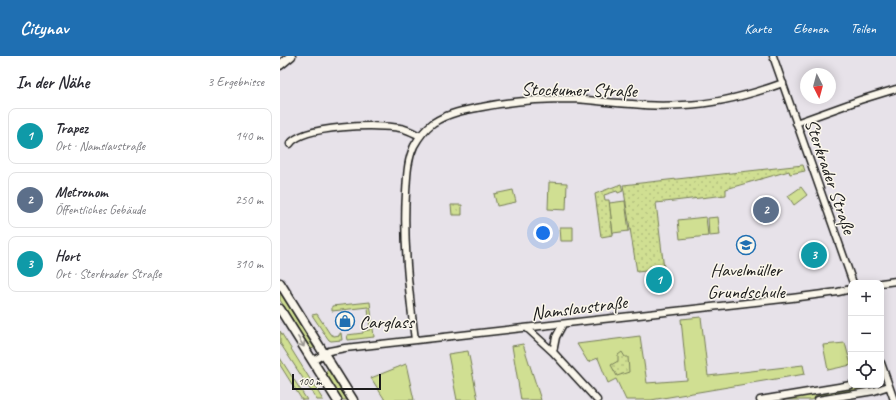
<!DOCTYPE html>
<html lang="de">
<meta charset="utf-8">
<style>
:root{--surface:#fff;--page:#f7f7f7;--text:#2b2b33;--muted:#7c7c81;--line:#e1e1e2;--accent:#1f6fb2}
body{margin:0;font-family:Caveat,sans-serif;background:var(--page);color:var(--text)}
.controls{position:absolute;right:12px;bottom:12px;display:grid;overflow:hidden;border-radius:8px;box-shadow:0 2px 10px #0003}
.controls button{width:36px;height:36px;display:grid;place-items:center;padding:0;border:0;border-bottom:1px solid var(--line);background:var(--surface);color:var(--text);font:20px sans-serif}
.compass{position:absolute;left:520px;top:12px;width:36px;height:36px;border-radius:50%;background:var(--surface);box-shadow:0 2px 10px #0003;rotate:174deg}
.scale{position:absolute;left:12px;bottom:10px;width:89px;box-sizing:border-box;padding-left:4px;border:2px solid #1c1c1c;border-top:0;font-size:11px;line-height:14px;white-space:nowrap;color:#1c1c1c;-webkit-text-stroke:3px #fbf7ec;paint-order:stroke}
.you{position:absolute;left:263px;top:177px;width:14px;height:14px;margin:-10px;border:3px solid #fff;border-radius:50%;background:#1a73e8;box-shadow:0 0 0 6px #1a73e833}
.badge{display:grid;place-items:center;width:26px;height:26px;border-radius:50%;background:var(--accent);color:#fff;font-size:13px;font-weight:700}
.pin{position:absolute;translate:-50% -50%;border:2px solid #fff;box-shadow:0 1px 4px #0006}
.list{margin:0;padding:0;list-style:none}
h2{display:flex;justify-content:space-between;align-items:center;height:52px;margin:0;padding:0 16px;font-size:17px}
h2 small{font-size:13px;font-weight:400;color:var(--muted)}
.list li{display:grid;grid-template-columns:26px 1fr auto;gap:12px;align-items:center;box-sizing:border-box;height:56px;margin:0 8px 8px;padding:0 8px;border:1px solid var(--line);border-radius:8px}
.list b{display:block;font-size:15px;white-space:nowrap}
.list p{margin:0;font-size:13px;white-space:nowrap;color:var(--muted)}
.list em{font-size:13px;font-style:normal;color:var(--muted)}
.icon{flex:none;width:22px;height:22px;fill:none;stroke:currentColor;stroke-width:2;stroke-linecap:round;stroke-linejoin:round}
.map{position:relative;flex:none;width:616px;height:344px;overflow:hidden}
header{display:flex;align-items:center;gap:24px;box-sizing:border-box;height:56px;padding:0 20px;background:var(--accent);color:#fff}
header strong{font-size:19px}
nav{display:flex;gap:22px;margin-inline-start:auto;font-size:14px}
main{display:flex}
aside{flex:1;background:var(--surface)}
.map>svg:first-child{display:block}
.green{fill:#d0df92;stroke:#767e57}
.park{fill:url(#park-dots);stroke:#767e57}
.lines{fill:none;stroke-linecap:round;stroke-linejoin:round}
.street-casing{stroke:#1c1c1c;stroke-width:9}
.secondary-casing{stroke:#1c1c1c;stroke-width:11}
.street{stroke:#fbf7ec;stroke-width:6}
.secondary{stroke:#fbf7ec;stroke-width:8}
.oneway{stroke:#97948e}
.labels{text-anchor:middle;stroke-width:3;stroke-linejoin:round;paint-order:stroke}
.street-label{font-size:19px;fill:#1c1c1c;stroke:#fbf7ec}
.poi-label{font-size:19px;fill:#1c1c1c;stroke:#fbf7ec}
</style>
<header>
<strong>Citynav</strong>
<nav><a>Karte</a><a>Ebenen</a><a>Teilen</a></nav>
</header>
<main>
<aside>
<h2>In der Nähe<small>3 Ergebnisse</small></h2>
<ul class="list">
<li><span class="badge" style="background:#0f9aa8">1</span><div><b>Trapez</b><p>Ort · Namslaustraße</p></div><em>140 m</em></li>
<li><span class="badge" style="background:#5c6f8a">2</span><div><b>Metronom</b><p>Öffentliches Gebäude</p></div><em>250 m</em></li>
<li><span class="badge" style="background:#0f9aa8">3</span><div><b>Hort</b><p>Ort · Sterkrader Straße</p></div><em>310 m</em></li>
</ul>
</aside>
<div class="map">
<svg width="616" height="344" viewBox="0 0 616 344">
<defs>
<pattern id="park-dots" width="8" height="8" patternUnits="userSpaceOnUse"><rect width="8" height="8" fill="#d0df92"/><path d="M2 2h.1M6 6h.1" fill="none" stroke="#b2bf7d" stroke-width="1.8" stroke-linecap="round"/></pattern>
</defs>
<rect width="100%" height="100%" fill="#e7e2e9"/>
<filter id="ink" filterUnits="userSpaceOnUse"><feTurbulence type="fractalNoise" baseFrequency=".025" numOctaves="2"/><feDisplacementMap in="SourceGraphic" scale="8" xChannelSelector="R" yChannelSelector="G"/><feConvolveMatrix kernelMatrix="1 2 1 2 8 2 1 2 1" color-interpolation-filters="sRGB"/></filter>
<g filter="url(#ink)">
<path class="green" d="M269 126 287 127 286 154 268 153Z
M521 131 527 139 514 149 508 140Z
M233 134 236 146 217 150 214 138Z
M345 145 349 175 333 177 329 147Z
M426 161 428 180 400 183 398 164Z
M438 161 440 179 429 180 428 162Z
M280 171H293V185H281Z
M0 236 34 292 31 293 0 244Z
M90 246 94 281 68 284 67 279 83 277V275L90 274 88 251 52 255V250Z
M37 258 50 278 54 280 60 279V277H61L62 284 51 285 49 284 44 277 32 259Z
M421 261 428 320 523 309 525 318 371 344H346L336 323 328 327 318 302 308 306 297 288 360 280 367 327 407 324 401 263Z
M0 275 43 344H37L0 287Z
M565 287 571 309 548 314 543 289Z
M243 288 261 344H241L232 290Z
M188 295 198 344H177L168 298Z
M0 302 27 344H22L0 309Z
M126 308 134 344H105L91 322Z
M48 314 67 344H62L45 316Z
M583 329 586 332 583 335 530 344H497Z"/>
<path class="park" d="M523 109 525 115 510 118 509 115 446 133V139L376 147 384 213 357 216 343 129Z
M341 128 343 135 338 137 337 135 324 139 325 144H329L333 179 321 181 315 138Z
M171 149H182V159H172Z
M342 296 345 301H348L349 316 337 320 331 309 338 305V299Z"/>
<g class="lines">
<g class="street-casing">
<path id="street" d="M493 0 573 227
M516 67 580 44 606 36 616 33
M10 88C23 69 99 68 120 72 127 73 134 77 140 80
M601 227 616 225
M247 272 273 296 317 344
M135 284C129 236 123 186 126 137 127 121 127 105 134 90 139 81 145 73 153 67 168 57 185 54 202 51 231 45 261 43 292 43 312 44 332 47 352 48 369 50 386 50 403 49 438 48 470 39 503 27
M273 296 276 281 283 268
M33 305 49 295 65 292 512 242 558 236 571 233
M601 307 614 344
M480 344 571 329
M538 344 594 335 609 330"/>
</g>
<g class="secondary-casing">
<path id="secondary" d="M0 9 11 0
M0 227 73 344
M0 253 57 344"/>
</g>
<use href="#street" class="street"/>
<use href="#secondary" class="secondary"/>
</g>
<defs><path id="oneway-shaft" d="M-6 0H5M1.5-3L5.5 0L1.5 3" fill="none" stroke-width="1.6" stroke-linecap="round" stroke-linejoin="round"/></defs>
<use class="oneway" href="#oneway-shaft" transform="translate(21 286) rotate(58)"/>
</g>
<defs>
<g id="school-ring" transform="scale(1)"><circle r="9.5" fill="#fbf7ec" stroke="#1f6fb2" stroke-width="1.5"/><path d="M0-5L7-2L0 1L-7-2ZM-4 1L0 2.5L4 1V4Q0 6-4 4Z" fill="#1f6fb2"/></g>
<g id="shop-ring" transform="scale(1)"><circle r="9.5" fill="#fbf7ec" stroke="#1f6fb2" stroke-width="1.5"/><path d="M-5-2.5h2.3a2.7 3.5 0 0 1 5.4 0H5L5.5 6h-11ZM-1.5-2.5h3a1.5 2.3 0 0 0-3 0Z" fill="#1f6fb2"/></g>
</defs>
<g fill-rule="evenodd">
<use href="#school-ring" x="466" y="189"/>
<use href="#shop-ring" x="65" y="265"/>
</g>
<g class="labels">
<g class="street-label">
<text transform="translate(299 33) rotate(1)" y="7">Stockumer Straße</text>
<text transform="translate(551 120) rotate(71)" y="7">Sterkrader Straße</text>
<text transform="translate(299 251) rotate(-7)" y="7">Namslaustraße</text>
</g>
<g class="poi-label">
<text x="466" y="220">Havelmüller<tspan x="466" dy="22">Grundschule</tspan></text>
<text x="79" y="272" text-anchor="start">Carglass</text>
</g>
</g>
</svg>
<div class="controls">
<button>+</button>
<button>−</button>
<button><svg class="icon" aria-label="locate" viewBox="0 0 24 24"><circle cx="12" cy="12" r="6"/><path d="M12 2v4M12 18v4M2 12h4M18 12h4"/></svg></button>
</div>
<svg class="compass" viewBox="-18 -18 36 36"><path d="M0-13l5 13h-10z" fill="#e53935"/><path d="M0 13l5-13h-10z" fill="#7c7c81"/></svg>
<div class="scale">100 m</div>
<div class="you"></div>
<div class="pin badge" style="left:379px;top:224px;background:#0f9aa8">1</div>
<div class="pin badge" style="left:486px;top:154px;background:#5c6f8a">2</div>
<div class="pin badge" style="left:534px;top:199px;background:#0f9aa8">3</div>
</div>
</main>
